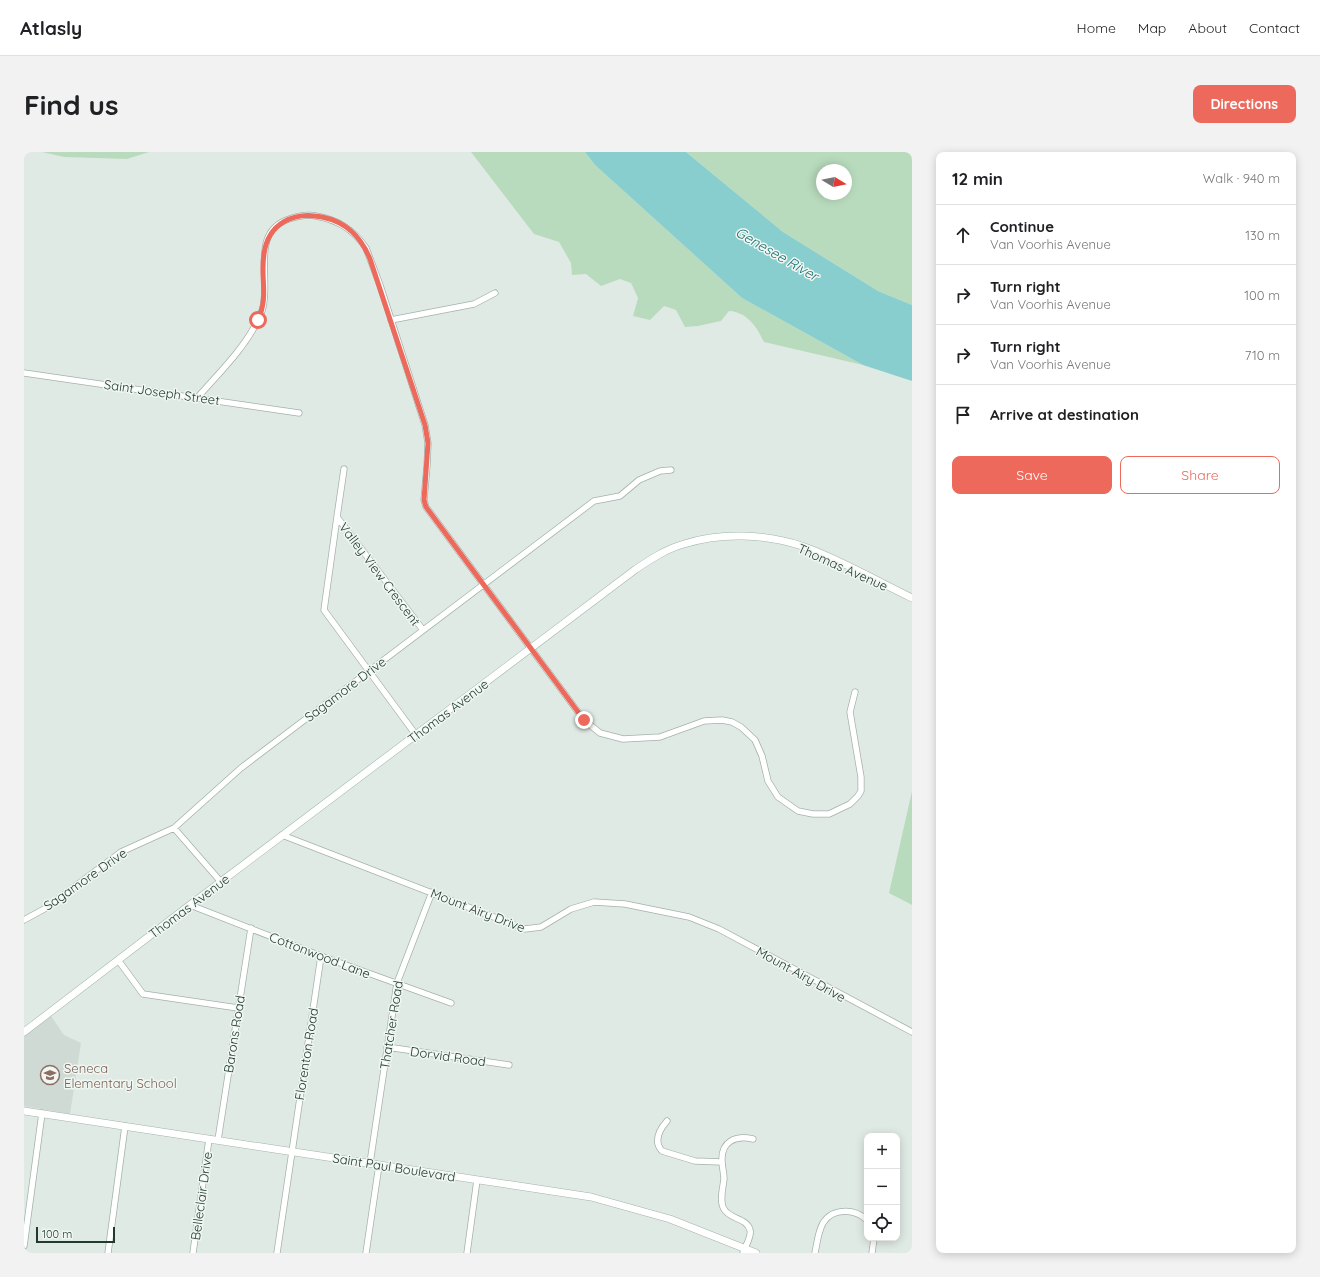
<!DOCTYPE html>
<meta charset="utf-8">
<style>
:root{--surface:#fff;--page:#f2f2f2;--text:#202124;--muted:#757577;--line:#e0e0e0;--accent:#ec695c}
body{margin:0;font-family:Quicksand,sans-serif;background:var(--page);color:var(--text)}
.controls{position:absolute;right:12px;bottom:12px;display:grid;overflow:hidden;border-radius:8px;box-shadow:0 2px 10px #0003}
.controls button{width:36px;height:36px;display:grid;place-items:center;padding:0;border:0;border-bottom:1px solid var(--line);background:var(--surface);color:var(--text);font:20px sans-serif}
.compass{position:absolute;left:792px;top:12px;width:36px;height:36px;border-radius:50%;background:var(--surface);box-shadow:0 2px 10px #0003;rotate:100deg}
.scale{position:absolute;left:12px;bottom:10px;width:79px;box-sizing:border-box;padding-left:4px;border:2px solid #213a2f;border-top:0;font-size:11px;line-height:14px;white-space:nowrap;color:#213a2f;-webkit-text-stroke:3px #f0f7f2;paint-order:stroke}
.stop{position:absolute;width:12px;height:12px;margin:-9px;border:3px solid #ec695c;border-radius:50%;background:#fff}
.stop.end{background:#ec695c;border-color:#fff;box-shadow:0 1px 4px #0008}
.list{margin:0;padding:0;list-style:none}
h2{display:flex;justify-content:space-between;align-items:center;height:52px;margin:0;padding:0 16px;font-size:17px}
h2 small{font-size:13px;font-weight:400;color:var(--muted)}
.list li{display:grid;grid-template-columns:26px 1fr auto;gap:12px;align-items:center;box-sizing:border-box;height:60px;padding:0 16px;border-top:1px solid var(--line)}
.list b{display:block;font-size:15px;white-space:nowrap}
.list p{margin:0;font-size:13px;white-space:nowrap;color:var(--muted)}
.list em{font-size:13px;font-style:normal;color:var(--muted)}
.actions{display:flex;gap:8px;padding:12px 16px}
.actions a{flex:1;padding:9px 0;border:1px solid var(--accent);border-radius:8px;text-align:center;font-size:14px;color:var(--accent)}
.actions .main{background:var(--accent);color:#fff}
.icon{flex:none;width:22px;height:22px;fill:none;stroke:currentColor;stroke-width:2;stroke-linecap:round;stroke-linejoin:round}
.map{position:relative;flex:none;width:888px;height:1101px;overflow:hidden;border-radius:8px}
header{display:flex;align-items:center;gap:24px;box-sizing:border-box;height:56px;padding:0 20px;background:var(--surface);border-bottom:1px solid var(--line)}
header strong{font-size:19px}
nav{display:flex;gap:22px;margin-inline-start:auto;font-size:14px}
.intro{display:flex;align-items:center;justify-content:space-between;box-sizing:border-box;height:96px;padding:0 24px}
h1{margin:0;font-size:28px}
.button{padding:10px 18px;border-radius:8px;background:var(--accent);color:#fff;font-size:14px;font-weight:700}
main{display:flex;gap:24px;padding:0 24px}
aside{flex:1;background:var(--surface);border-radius:8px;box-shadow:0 2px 10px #0003}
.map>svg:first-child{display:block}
.built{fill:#cedad3}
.green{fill:#b9dbbd;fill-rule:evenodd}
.water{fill:#89cece}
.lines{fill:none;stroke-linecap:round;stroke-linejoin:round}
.minor-casing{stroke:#a3b2aa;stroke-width:7}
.tertiary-casing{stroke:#a3b2aa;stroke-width:8}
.secondary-casing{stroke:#9fb6aa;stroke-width:8}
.minor{stroke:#fff;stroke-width:5.5}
.tertiary{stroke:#fff;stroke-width:7}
.secondary{stroke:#fff;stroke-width:7}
.route{stroke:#ec695c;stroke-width:5}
.labels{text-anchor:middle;stroke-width:3;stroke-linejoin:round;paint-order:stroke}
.street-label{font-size:13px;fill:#213a2f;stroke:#f0f7f2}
.education-label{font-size:13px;fill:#785e54;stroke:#f0f7f2;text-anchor:start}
.water-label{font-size:14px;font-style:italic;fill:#1e7273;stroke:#f0f7f2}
</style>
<header>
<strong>Atlasly</strong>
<nav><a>Home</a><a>Map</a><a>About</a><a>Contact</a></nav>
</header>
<div class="intro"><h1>Find us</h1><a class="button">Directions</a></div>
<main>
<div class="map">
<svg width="888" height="1101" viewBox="0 0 888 1101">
<rect width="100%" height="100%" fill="#e0eae4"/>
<path class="built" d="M27 864 40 883 57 891 46 962 0 954V884Z"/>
<path class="green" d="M18 0H125L103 7 40 5Z
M447 0H561L571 13 718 146 839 213 740 190C733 175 723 160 705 159L697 169 674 174 661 175 652 158 640 154 626 168 609 164 614 146 607 131 596 127 577 134 562 122 548 123 547 111 535 90 510 82Z
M662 0H888V153L854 139 759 80ZM798 18H822V42H798Z
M888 639V753L865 741Z"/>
<path class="water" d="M561 0H662L759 80 854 139 888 153V229L839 213 718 146 571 13Z"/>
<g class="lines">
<g class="minor-casing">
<path id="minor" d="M367 168 450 152 471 141
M0 221 275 261
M174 245C195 221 220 197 234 168 237 162 240 155 240 148 244 120 229 79 265 67 274 64 283 62 292 64 314 68 329 77 342 96L356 133 401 273 404 291 403 314 400 348 402 355 560 568 576 581 599 587 636 585 680 569 698 568 708 570 717 575 731 588 738 604 744 629 754 645 774 659 789 662H805L826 652 834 644 837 639V625L826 560 831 540
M320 317 313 365 399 478
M313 365 300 458 392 583
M150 676 197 730
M258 683 501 777 517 775 547 757 570 750 601 752 665 765 695 777 888 880
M166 753 297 804 427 851
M0 768 22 756 97 700 150 676 217 616 570 349 596 344 615 328 636 319 647 318
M94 808 119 842 214 856
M363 895 485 913
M643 969C636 977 629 989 638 999L671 1009 698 1010
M194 988 227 776
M346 1011 373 831 408 740
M0 1094 18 961
M84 1101 101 974
M169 1101 185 987
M253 1101 297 804
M342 1101 355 1013
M443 1101 453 1028
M719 1101C721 1094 728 1085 726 1078 723 1066 705 1067 700 1057 695 1049 699 1036 700 1027 700 1021 698 1015 698 1009 697 989 712 983 729 987
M791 1101C793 1091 794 1080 799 1071 809 1055 831 1057 843 1068
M848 1101 850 1086"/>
</g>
<g class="tertiary-casing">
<path id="tertiary" d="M0 959 567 1045 646 1067 732 1101"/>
</g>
<g class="secondary-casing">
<path id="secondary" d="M0 880 166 753 612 417C627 407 642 397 660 392 697 380 741 382 778 394 816 407 852 429 888 446"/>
</g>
<use href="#minor" class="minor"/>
<use href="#tertiary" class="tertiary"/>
<use href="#secondary" class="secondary"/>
</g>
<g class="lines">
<path class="route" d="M234 168C245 144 236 126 240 102 244 71 270 59 298 65 323 70 337 85 346 107L401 273 404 291 400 348 402 355 560 568"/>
</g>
<defs>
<g id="school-ring" transform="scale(1)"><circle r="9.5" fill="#f0f7f2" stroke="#8d6e63" stroke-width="1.5"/><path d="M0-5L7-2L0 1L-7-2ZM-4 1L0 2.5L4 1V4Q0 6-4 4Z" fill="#8d6e63"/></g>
</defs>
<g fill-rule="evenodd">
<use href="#school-ring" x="26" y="923"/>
</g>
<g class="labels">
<g class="street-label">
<text transform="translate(138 240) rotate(8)" y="5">Saint Joseph Street</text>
<text transform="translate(819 415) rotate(24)" y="5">Thomas Avenue</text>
<text transform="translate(356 422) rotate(53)" y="5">Valley View Crescent</text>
<text transform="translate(321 537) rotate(-37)" y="5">Sagamore Drive</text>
<text transform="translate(424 559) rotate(-37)" y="5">Thomas Avenue</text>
<text transform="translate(61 727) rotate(-35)" y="5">Sagamore Drive</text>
<text transform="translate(165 754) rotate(-37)" y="5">Thomas Avenue</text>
<text transform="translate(454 758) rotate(21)" y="5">Mount Airy Drive</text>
<text transform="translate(296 803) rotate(21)" y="5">Cottonwood Lane</text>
<text transform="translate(777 822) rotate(29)" y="5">Mount Airy Drive</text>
<text transform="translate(367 873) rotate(-81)" y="5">Thatcher Road</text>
<text transform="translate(210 882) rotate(-81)" y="5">Barons Road</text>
<text transform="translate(282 902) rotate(-81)" y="5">Florenton Road</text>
<text transform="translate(424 904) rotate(8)" y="5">Dorvid Road</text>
<text transform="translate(370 1015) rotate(9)" y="5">Saint Paul Boulevard</text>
<text transform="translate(177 1044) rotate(-82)" y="5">Belleclair Drive</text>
</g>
<g class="education-label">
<text x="40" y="921">Seneca<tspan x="40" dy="15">Elementary School</tspan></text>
</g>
<g class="water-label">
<text transform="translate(753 102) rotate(30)" y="5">Genesee River</text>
</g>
</g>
</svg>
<div class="controls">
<button>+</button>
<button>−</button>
<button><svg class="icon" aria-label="locate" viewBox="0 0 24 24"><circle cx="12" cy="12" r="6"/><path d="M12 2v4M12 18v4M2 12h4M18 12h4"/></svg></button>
</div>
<svg class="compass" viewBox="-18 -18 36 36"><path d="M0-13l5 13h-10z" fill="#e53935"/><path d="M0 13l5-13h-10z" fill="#757577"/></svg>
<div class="scale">100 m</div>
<div class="stop" style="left:234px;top:168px"></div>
<div class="stop end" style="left:560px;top:568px"></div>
</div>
<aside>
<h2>12 min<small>Walk · 940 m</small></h2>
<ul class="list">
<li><svg class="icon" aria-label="ahead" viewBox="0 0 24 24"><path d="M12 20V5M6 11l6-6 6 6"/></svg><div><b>Continue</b><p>Van Voorhis Avenue</p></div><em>130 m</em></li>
<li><svg class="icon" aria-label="right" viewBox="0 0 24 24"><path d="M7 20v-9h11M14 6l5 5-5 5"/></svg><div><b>Turn right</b><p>Van Voorhis Avenue</p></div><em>100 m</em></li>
<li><svg class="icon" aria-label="right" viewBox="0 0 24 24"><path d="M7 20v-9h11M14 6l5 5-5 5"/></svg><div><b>Turn right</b><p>Van Voorhis Avenue</p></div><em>710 m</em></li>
<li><svg class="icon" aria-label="arrive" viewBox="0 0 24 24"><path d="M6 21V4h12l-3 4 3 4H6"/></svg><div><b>Arrive at destination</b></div></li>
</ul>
<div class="actions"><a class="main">Save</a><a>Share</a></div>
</aside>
</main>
